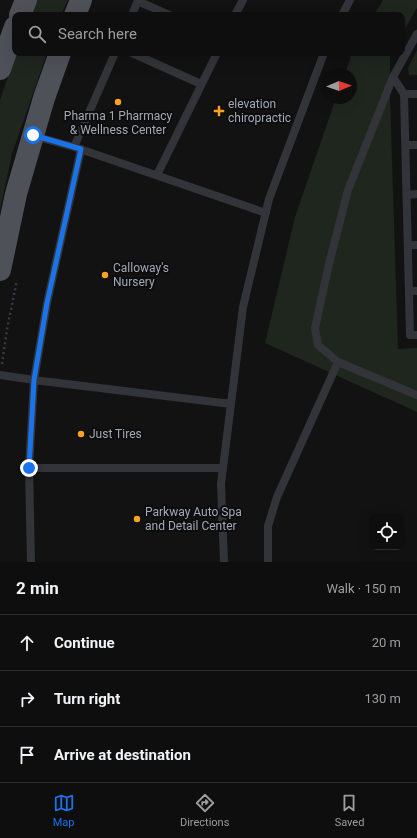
<!DOCTYPE html>
<meta charset="utf-8">
<style>
:root{--surface:#0e0e0e;--page:#1c1c1c;--text:#f1f3f6;--muted:#9b9c9e;--line:#2e2e2e;--accent:#1a73e8}
body{margin:0;font-family:Roboto,sans-serif;background:var(--page);color:var(--text)}
.controls{position:absolute;right:12px;bottom:12px;display:grid;overflow:hidden;border-radius:8px;box-shadow:0 4px 16px #0002}
.controls button{width:36px;height:36px;display:grid;place-items:center;padding:0;border:0;border-bottom:1px solid var(--line);background:var(--surface);color:var(--text);font:20px sans-serif}
.compass{position:absolute;left:321px;top:68px;width:36px;height:36px;border-radius:50%;background:var(--surface);box-shadow:0 4px 16px #0002;rotate:88deg}
.stop{position:absolute;width:12px;height:12px;margin:-9px;border:3px solid #1a73e8;border-radius:50%;background:#fff}
.stop.end{background:#1a73e8;border-color:#fff;box-shadow:0 1px 4px #0008}
.list{margin:0;padding:0;list-style:none}
h2{display:flex;justify-content:space-between;align-items:center;height:52px;margin:0;padding:0 16px;font-size:17px}
h2 small{font-size:13px;font-weight:400;color:var(--muted)}
.list li{display:grid;grid-template-columns:26px 1fr auto;gap:12px;align-items:center;box-sizing:border-box;height:56px;padding:0 16px;border-top:1px solid var(--line)}
.list b{display:block;font-size:15px;white-space:nowrap}
.list em{font-size:13px;font-style:normal;color:var(--muted)}
.icon{flex:none;width:22px;height:22px;fill:none;stroke:currentColor;stroke-width:2;stroke-linecap:round;stroke-linejoin:round}
.map{position:relative;flex:none;width:417px;height:562px;overflow:hidden}
.search{position:absolute;background:var(--surface);box-shadow:0 4px 16px #0002;left:12px;right:12px;top:12px;height:44px;display:flex;align-items:center;gap:10px;box-sizing:border-box;padding:0 14px;border-radius:8px;color:var(--muted);font-size:15px}
.sheet{height:220px;background:var(--surface)}
nav{display:flex;justify-content:space-around;align-items:center;box-sizing:border-box;height:56px;border-top:1px solid var(--line);background:var(--surface);font-size:11px;color:var(--muted)}
nav a{display:grid;justify-items:center;gap:2px}
nav .on{color:var(--accent)}
.map>svg:first-child{display:block}
.green{fill:#1e261e}
.lines{fill:none;stroke-linecap:round;stroke-linejoin:round}
.path{stroke:#383b40;stroke-width:2.5;stroke-dasharray:2 3;stroke-linecap:butt}
.service{stroke:#323439;stroke-width:8}
.primary{stroke:#4e5158;stroke-width:22}
.route{stroke:#1a73e8;stroke-width:5}
.poi-dot{fill:#fca121;stroke:#0d0d0e;stroke-width:1.5}
.labels{text-anchor:middle;stroke-width:4;stroke-linejoin:round;paint-order:stroke}
.poi-label{font-size:12px;fill:#a2a9b5;stroke:#0d0d0e;text-anchor:start}
</style>
<div class="map">
<svg width="417" height="562" viewBox="0 0 417 562">
<rect width="100%" height="100%" fill="#121213"/>
<path class="green" d="M36 0H68L61 15H30Z
M383 0H417V8L402 34V15H374Z
M417 50V75H409L408 68Z
M16 53H47L12 154 0 210V100Z
M352 53H391L390 55V96L398 349 417 348V412L265 343 295 217 336 98H351V74H345Z"/>
<g class="lines">
<path class="path" d="M2 364 7 329 17 280"/>
<path class="service" d="M138 1 169 15
M132 15 138 0
M235 15 243 0
M342 15 350 0
M417 34 393 77 348 190 329 264 315 328 318 345 338 362 417 395
M115 53 74 147 266 213
M132 53 201 84
M393 77 404 94
M417 94H404L410 335H417
M34 136 74 147
M406 145H417
M157 175 217 53
M407 195 417 194
M408 245H417
M409 291H417
M0 375 34 380 231 404
M29 468H223
M31 562 29 468 34 380 47 303 81 149
M224 562 221 484 243 307 269 199 324 53
M268 562V526L277 497 338 362"/>
<path class="primary" d="M20 15 26 0
M75 15 81 0
M0 69 15 27
M0 270 16 194 44 98 60 53"/>
</g>
<g class="lines">
<path class="route" d="M29 468 34 380 47 303 81 149 33 135"/>
</g>
<g class="poi-dot">
<circle cx="118" cy="102" r="4"/>
<path d="M217 105h4v4h4v4h-4v4h-4v-4h-4v-4h4z"/>
<circle cx="105" cy="275" r="4"/>
<circle cx="81" cy="434" r="4"/>
<circle cx="137" cy="519" r="4"/>
</g>
<g class="labels">
<g class="poi-label">
<text x="228" y="108">elevation<tspan x="228" dy="14">chiropractic</tspan></text>
<text x="118" y="120" text-anchor="middle">Pharma 1 Pharmacy<tspan x="118" dy="14">&amp; Wellness Center</tspan></text>
<text x="113" y="272">Calloway's<tspan x="113" dy="14">Nursery</tspan></text>
<text x="89" y="438">Just Tires</text>
<text x="145" y="516">Parkway Auto Spa<tspan x="145" dy="14">and Detail Center</tspan></text>
</g>
</g>
</svg>
<div class="controls">
<button><svg class="icon" aria-label="locate" viewBox="0 0 24 24"><circle cx="12" cy="12" r="6"/><path d="M12 2v4M12 18v4M2 12h4M18 12h4"/></svg></button>
</div>
<svg class="compass" viewBox="-18 -18 36 36"><path d="M0-13l5 13h-10z" fill="#e53935"/><path d="M0 13l5-13h-10z" fill="#9b9c9e"/></svg>
<div class="stop" style="left:33px;top:135px"></div>
<div class="stop end" style="left:29px;top:468px"></div>
<div class="search"><svg class="icon" aria-label="search" viewBox="0 0 24 24"><circle cx="10" cy="10" r="6"/><path d="M15 15l6 6"/></svg>Search here</div>
</div>
<section class="sheet">
<h2>2 min<small>Walk · 150 m</small></h2>
<ul class="list">
<li><svg class="icon" aria-label="ahead" viewBox="0 0 24 24"><path d="M12 20V5M6 11l6-6 6 6"/></svg><div><b>Continue</b></div><em>20 m</em></li>
<li><svg class="icon" aria-label="right" viewBox="0 0 24 24"><path d="M7 20v-9h11M14 6l5 5-5 5"/></svg><div><b>Turn right</b></div><em>130 m</em></li>
<li><svg class="icon" aria-label="arrive" viewBox="0 0 24 24"><path d="M6 21V4h12l-3 4 3 4H6"/></svg><div><b>Arrive at destination</b></div></li>
</ul>
</section>
<nav>
<a class="on"><svg class="icon" aria-label="map" viewBox="0 0 24 24"><path d="M3 6l6-2 6 2 6-2v14l-6 2-6-2-6 2zM9 4v14M15 6v14"/></svg>Map</a>
<a><svg class="icon" aria-label="directions" viewBox="0 0 24 24"><path d="M12 3l9 9-9 9-9-9zM9 14v-3h6M13 9l2 2-2 2"/></svg>Directions</a>
<a><svg class="icon" aria-label="saved" viewBox="0 0 24 24"><path d="M7 4h10v16l-5-4-5 4z"/></svg>Saved</a>
</nav>
